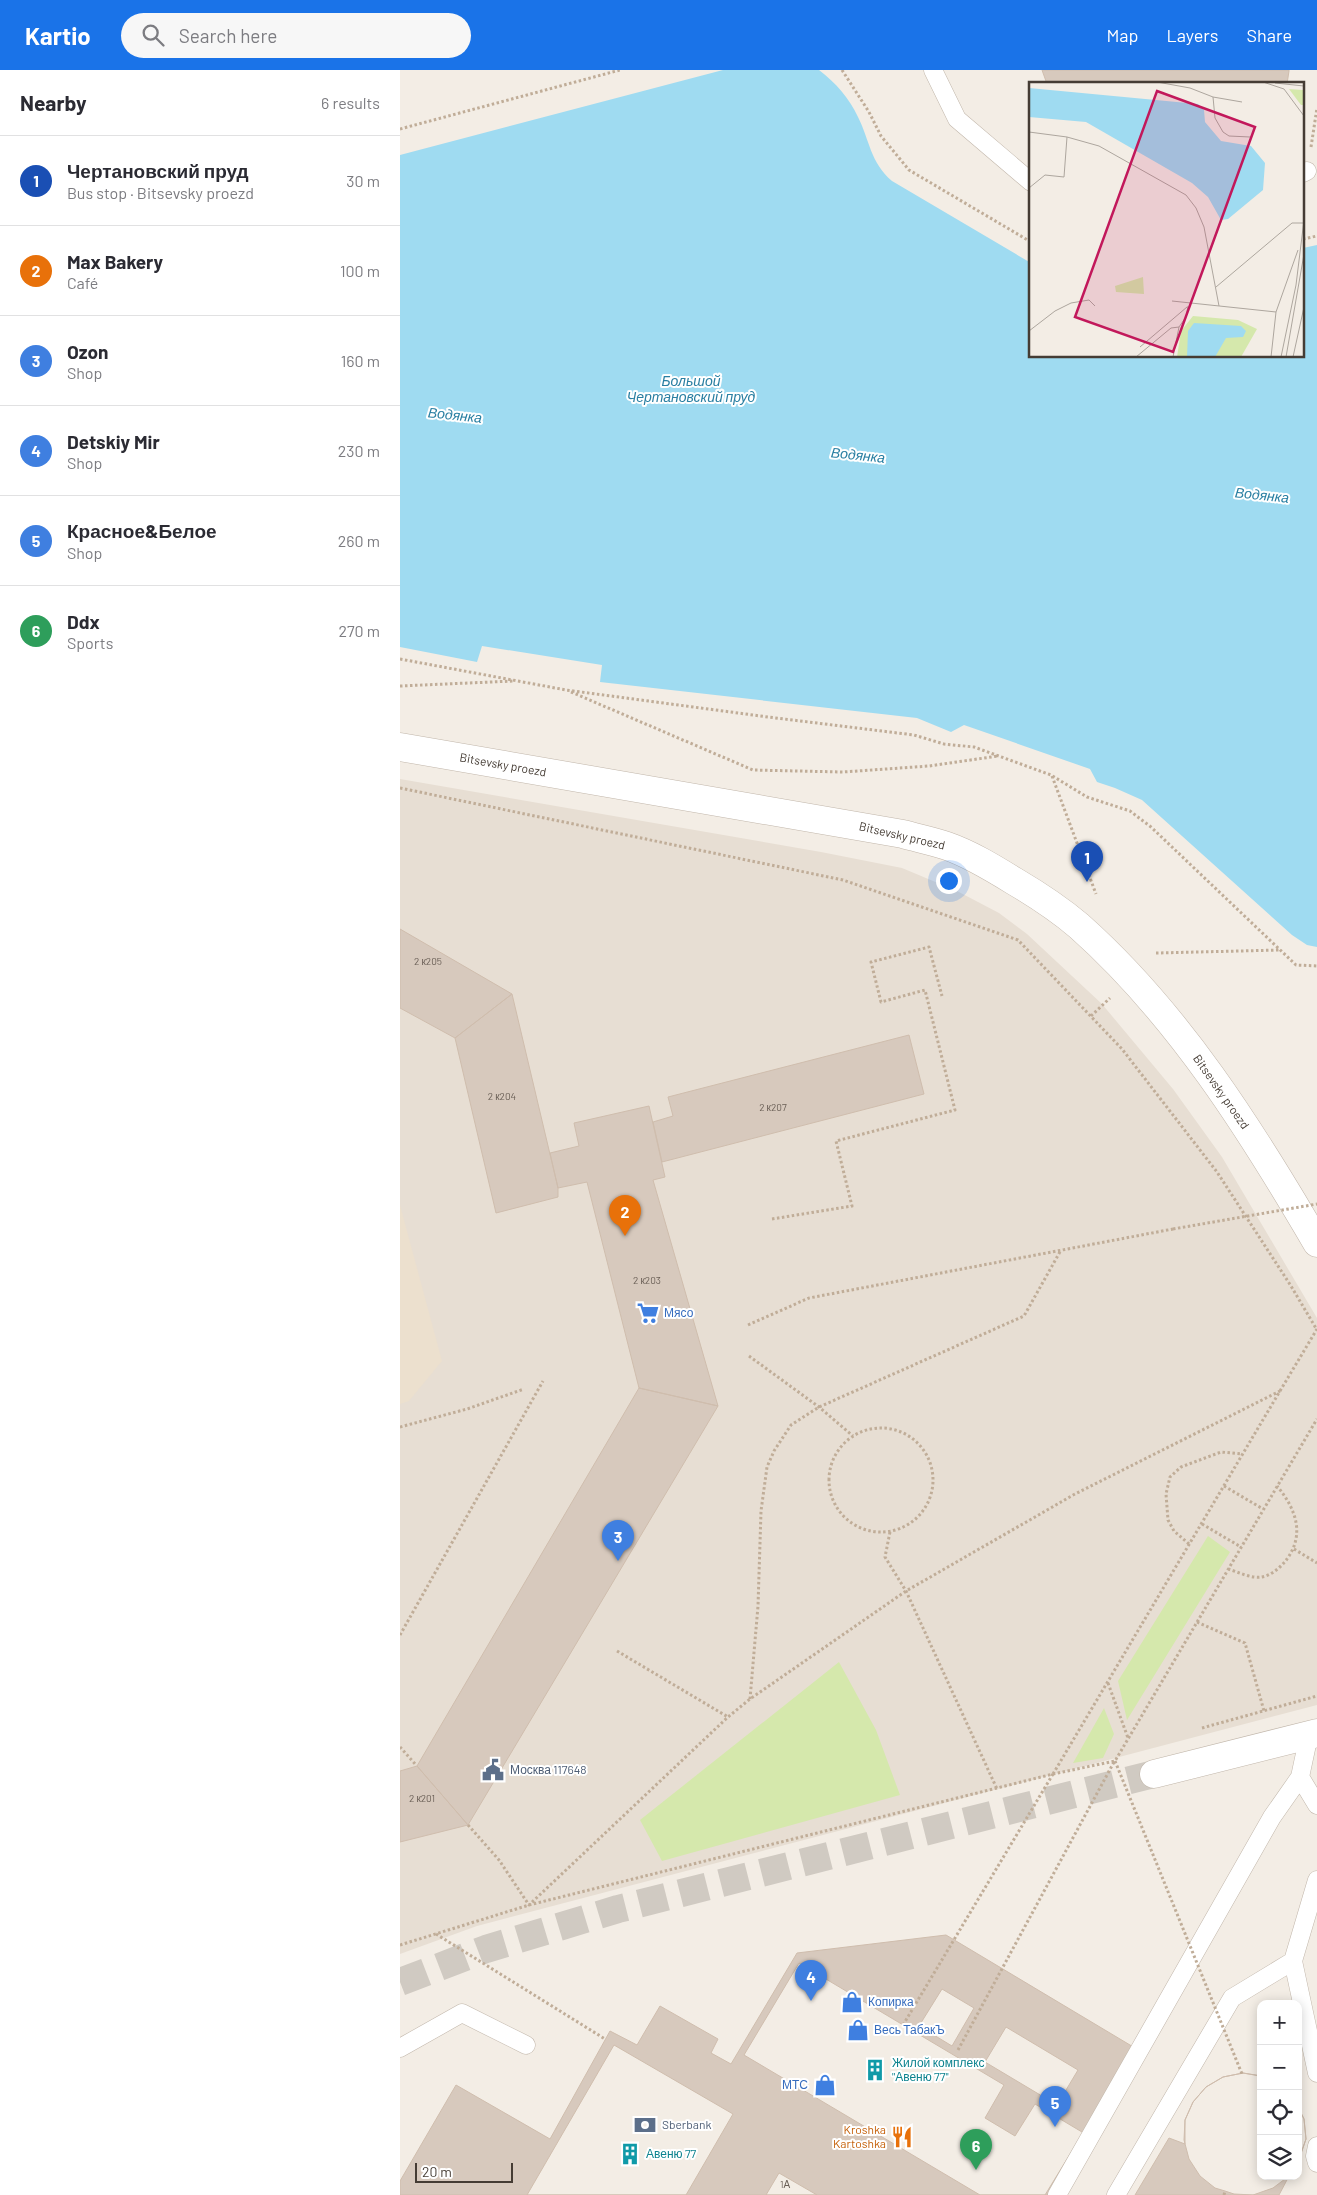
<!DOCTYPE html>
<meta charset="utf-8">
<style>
:root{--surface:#fff;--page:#f7f7f7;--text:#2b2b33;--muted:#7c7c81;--line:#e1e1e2;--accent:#1a73e8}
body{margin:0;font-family:Barlow,sans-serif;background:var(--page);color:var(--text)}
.controls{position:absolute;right:15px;bottom:15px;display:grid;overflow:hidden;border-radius:10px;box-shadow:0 2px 12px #0003}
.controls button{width:45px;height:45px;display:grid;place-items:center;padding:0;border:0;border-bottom:1px solid var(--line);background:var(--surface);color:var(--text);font:25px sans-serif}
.scale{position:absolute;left:15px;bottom:12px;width:98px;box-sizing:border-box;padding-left:5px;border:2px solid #453c34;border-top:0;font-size:14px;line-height:18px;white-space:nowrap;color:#453c34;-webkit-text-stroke:4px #fff;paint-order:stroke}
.you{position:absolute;left:548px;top:810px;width:18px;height:18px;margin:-12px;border:4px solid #fff;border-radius:50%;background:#1a73e8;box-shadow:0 0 0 8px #1a73e833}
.badge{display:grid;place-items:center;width:32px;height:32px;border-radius:50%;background:var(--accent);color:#fff;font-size:16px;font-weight:700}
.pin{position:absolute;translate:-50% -41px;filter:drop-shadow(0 1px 2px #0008)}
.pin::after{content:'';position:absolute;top:26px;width:18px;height:15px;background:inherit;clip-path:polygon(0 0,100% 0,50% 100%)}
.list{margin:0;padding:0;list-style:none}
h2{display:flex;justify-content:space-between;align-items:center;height:65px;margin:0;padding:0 20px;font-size:21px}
h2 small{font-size:16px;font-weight:400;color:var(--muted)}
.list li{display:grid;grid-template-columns:32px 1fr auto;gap:15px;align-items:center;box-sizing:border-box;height:90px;padding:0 20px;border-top:1px solid var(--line)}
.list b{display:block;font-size:19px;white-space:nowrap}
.list p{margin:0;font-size:16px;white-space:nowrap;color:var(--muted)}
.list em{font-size:16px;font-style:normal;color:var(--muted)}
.icon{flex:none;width:28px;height:28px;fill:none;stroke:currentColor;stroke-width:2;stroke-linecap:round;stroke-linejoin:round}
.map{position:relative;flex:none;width:917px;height:2125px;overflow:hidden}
header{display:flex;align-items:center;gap:30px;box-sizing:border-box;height:70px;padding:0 25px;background:var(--accent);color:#fff}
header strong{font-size:24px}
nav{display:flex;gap:28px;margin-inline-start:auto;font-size:18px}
.search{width:350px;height:45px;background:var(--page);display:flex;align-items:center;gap:12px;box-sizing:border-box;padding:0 18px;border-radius:28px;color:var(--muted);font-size:19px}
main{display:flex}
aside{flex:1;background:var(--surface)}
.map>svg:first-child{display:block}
.residential{fill:#e7ded3}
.education{fill:#ece0ce}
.green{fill:#d5e8ac}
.water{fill:#9fdbf1}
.building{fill:#d7c9bd;stroke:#cfbdad;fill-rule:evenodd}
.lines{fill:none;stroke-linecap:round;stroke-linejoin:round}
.minor-tunnel{stroke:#d0cac2;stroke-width:28;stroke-dasharray:28 14;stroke-linecap:butt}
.service-casing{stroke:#c1b6aa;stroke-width:19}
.minor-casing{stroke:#c1b6aa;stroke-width:29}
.path{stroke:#c0ad98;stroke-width:3;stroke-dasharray:2.5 2.5;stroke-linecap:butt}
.service{stroke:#fff;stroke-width:18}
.minor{stroke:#fff;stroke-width:28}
.path-bridge{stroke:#c0ad98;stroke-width:3;stroke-dasharray:2.5 2.5;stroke-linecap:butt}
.labels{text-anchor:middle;stroke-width:4;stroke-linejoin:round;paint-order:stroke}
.number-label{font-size:10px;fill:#6a5f56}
.street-label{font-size:12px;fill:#453c34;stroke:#fff}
.shop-label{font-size:12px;fill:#366cbe;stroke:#fff;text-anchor:start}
.service-label{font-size:12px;fill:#4e5e75;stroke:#fff;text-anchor:start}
.culture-label{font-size:12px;fill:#0d838f;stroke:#fff;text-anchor:start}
.food-label{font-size:12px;fill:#c56008;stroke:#fff;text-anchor:end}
.water-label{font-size:14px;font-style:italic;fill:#297fa2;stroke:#fff}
.inset-road{fill:none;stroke:#ada69e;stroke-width:1}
.view{fill:#c2185b;fill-opacity:0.15;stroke:#c2185b;stroke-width:2.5}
.inset-edge{fill:none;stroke:#453c34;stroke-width:2.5}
</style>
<header>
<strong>Kartio</strong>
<div class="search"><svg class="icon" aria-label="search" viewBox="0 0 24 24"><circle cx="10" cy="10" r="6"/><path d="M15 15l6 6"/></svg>Search here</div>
<nav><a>Map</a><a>Layers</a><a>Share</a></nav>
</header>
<main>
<aside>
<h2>Nearby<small>6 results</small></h2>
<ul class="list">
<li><span class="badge" style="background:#1a4fb4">1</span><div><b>Чертановский пруд</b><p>Bus stop · Bitsevsky proezd</p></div><em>30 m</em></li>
<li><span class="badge" style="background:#e8710a">2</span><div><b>Max Bakery</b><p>Café</p></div><em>100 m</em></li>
<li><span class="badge" style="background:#3f7fe0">3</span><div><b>Ozon</b><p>Shop</p></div><em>160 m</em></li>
<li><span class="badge" style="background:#3f7fe0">4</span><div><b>Detskiy Mir</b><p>Shop</p></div><em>230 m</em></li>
<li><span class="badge" style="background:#3f7fe0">5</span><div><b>Красное&amp;Белое</b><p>Shop</p></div><em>260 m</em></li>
<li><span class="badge" style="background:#2e9e5b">6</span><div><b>Ddx</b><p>Sports</p></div><em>270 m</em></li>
</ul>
</aside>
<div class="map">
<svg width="917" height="2125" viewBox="0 0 917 2125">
<rect width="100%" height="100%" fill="#f3ede5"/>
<path class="residential" d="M0 709 421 782 502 798 557 821 599 843 627 864 702 934 773 1019 822 1087 917 1248V1635L77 1856 0 1884Z"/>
<path class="education" d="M0 1135 42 1291 9 1331 0 1334Z"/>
<path class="green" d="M808 1466 830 1482 727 1650 718 1611Z
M439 1592 476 1660 500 1725 262 1791 240 1750Z
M704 1638 714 1664 703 1688 673 1693Z"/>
<path class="water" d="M323 0H419C436 13 449 28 458 47 470 71 470 92 492 111L631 193V286H903V178L917 175V877L907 875 892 865 742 730 715 718 697 712 690 699 564 655 551 662 517 648 200 612 202 595 82 576 77 592 0 577V85Z"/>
<path class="building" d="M642 0H889V1L887 14H647Z
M0 859 112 924 55 968 0 938Z
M112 924 158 1118V1127L96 1143 55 968Z
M509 965 524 1024 262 1092 253 1052 273 1046 268 1027Z
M249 1036 265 1107 253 1110 318 1336 239 1318 187 1112 158 1118 150 1083 179 1076 174 1053Z
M239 1318 318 1336 68 1755 17 1696Z
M17 1696 68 1755 0 1772V1701Z
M546 1865 735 1978 645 2125H0V2111L56 2015 150 2069 210 1961 237 1975 260 1936 318 1969 311 1983 331 1994 397 1883ZM542 1919 574 1938 552 1976 519 1956ZM606 1957 678 2000 657 2035 585 1992Z
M399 1893 604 2015 585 2048 615 2066 635 2034 687 2065 651 2125H580L344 1985Z
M214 1975 333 2044 286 2125H127Z
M843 2003 861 2006V2106H889L873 2118 853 2125 834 2124 825 2121 815 2118 800 2106 789 2089 784 2070 785 2050 793 2032 806 2017 823 2007Z
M843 2003 861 2006V2106H889L879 2125H735L769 2068 785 2074V2050L793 2032 806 2017 823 2007Z
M898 2037 904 2049 906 2069 898 2092Z
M898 2037 904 2049 906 2069 898 2092Z
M379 2103 417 2125H366Z"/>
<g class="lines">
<path class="minor-tunnel" d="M0 1912 86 1879 218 1839 754 1704"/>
<g class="service-casing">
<path id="service" d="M533 0 557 49 631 112
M903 103 907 101
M909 1665 900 1707 917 1735
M917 1810 893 1891 917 2003
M0 1978 62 1943 126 1975
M917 2076 915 2086 917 2093
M657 2125 872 1747 900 1707
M716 2125 832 1928 893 1891"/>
</g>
<g class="minor-casing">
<path id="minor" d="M0 677 503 764C517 768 532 771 547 776 570 784 593 798 614 811 636 824 659 839 679 856 778 944 851 1060 917 1173
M754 1704 917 1663"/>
</g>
<path class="path" d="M442 0 469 42 481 66 509 100 631 172
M0 59 220 0
M911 77 917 38
M903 169 917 166
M0 589 166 620 368 647 514 665 544 674 574 677 651 705 687 727 730 741 751 757 896 895 917 896
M0 616 114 611
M171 622 353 700 443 702 529 696 598 686
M652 706 696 824
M0 718 443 810 618 870 722 979 817 1102 891 1216 917 1260
M756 883 881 880
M691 946 710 928
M372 1149 452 1136 436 1071 555 1040 525 920 481 932 471 892 529 877 542 926
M348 1255 409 1228 773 1159
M349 1286 419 1337 453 1366
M0 1357 67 1339 124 1319
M429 1410a52 52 0 1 1 104 0a52 52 0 1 1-104 0Z
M824 1416 863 1439
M802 1454 841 1477
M490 1462 485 1487 506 1521 597 1719
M789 1474 774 1461 768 1450 766 1424 770 1407 781 1397 821 1382 842 1384
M894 1479 917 1493
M828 1499C838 1502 852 1509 862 1507 872 1505 881 1497 887 1489 905 1464 896 1439 877 1416
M797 1552 845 1573 864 1641
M0 1565 143 1311
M217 1581 328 1647
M708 1613 728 1668
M350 1629 358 1536 361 1441 367 1397 374 1381 391 1355 419 1337 624 1246 661 1180
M802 1658 917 1626
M0 1677 16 1695
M653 1704 880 1321
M68 1755 99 1790 129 1835 328 1647 350 1629 506 1521 675 1424 880 1321
M36 1864 205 1969
M0 1875 129 1835 653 1704 715 1691 917 1349
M824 2125 825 2121"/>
<use href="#service" class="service"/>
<use href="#minor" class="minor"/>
<path class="path-bridge" d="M773 1159 917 1134
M880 1321 917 1259
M715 1691 842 2004
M503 1955 653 1704
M558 1980 714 1692"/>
</g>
<defs>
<g id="supermarket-bare" transform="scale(1.725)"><path d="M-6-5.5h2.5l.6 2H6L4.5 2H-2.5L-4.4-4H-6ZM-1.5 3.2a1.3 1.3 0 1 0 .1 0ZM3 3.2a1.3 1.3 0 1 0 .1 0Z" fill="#3f7fe0" stroke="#fff" stroke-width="2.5" paint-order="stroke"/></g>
<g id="civic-bare" transform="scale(1.725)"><path d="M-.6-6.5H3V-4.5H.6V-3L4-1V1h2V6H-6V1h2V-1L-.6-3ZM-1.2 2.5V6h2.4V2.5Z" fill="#5c6f8a" stroke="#fff" stroke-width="2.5" paint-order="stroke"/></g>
<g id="shop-bare" transform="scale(1.725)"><path d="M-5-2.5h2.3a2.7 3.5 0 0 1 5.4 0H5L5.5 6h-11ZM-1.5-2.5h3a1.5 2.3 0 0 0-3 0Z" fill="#3f7fe0" stroke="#fff" stroke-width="2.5" paint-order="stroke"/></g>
<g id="building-bare" transform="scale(1.725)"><path d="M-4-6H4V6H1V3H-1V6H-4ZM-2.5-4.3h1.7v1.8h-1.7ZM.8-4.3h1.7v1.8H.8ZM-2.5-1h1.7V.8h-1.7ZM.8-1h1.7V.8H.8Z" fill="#0f9aa8" stroke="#fff" stroke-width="2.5" paint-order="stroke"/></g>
<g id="bank-bare" transform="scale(1.725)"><path d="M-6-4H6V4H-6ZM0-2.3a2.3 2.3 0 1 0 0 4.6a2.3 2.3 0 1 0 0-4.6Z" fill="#5c6f8a" stroke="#fff" stroke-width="2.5" paint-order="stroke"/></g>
<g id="restaurant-bare" transform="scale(1.725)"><path d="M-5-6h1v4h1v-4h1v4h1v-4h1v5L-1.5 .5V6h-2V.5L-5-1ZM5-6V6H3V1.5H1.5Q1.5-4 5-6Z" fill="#e8710a" stroke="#fff" stroke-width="2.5" paint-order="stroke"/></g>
</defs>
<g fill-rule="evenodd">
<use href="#supermarket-bare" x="248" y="1243"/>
<use href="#civic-bare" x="93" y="1700"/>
<use href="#shop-bare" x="452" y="1932"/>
<use href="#shop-bare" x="458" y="1960"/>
<use href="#building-bare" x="475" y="2000"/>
<use href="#shop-bare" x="425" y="2015"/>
<use href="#bank-bare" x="245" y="2055"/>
<use href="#restaurant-bare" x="502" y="2067"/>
<use href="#building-bare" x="230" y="2084"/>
</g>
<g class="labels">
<g class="number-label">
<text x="28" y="895">2 к205</text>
<text x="102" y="1030">2 к204</text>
<text x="373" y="1041">2 к207</text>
<text x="247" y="1214">2 к203</text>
<text x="22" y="1732">2 к201</text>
<text x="385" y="2118">1А</text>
</g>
<g class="street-label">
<text transform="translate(103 695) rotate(10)" y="4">Bitsevsky proezd</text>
<text transform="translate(502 766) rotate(13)" y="4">Bitsevsky proezd</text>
<text transform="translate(821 1022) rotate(55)" y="4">Bitsevsky proezd</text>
</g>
<g class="shop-label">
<text x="264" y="1247">Мясо</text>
<text x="468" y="1936">Копирка</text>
<text x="474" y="1964">Весь ТабакЪ</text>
<text x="408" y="2019" text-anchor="end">МТС</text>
</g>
<g class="service-label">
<text x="110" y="1704">Москва 117648</text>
<text x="262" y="2059">Sberbank</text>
</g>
<g class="culture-label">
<text x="492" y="1997">Жилой комплекс<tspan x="492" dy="14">"Авеню 77"</tspan></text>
<text x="246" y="2088">Авеню 77</text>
</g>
<g class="food-label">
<text x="486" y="2064">Kroshka<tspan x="486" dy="14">Kartoshka</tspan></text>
</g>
<g class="water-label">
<text x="291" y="316">Большой<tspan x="291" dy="16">Чертановский пруд</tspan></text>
<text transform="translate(55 345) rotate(6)" y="5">Водянка</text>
<text transform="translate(458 385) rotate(6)" y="5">Водянка</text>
<text transform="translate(862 425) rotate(6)" y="5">Водянка</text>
</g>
</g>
<g transform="translate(629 12)">
<rect width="275" height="275" fill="#f3ede5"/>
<path d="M260 7 274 8V23H272ZM114 195 115 212 87 210 86 204ZM164 234 209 238 228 247 212 275H148L152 249Z" fill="#d5e8ac"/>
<path d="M0 6 169 22 175 28 176 40 192 59 222 64 236 81 234 108 199 137 192 138 179 115 163 101 57 40 0 35ZM165 241 212 244 217 249 214 255 197 256 186 275H158L159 249Z" fill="#9fdbf1"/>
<path class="inset-road" d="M128 0 161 6 184 15M234 0 255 7 275 34M246 1 275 4M213 20 184 15 186 36 194 50 200 54 221 55M0 50 38 55 70 64 157 113 167 126 175 145 190 224M0 106 16 93 35 95 38 55M187 205 263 141H275M143 219 247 230M0 249 26 229 42 221 60 218 66 224M111 265 158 225M107 275 142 246 150 245M144 275 150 245 157 235 159 224M242 275 247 230 269 168M252 275 267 203 275 138M257 275 275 172M264 275 275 225"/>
<path class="view" d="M128 9 226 45 144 270 46 235Z"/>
<rect width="275" height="275" class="inset-edge"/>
</g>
</svg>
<div class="controls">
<button>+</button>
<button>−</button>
<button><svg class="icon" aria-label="locate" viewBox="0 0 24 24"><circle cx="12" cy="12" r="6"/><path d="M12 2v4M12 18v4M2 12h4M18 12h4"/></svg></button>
<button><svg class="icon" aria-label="layers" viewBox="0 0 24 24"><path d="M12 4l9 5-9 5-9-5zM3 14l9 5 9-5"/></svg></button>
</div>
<div class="scale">20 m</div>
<div class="you"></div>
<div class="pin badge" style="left:687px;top:812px;background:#1a4fb4">1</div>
<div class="pin badge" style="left:225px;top:1166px;background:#e8710a">2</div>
<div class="pin badge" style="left:218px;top:1491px;background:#3f7fe0">3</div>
<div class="pin badge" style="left:411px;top:1931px;background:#3f7fe0">4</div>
<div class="pin badge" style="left:655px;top:2057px;background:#3f7fe0">5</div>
<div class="pin badge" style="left:576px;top:2100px;background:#2e9e5b">6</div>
</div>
</main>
